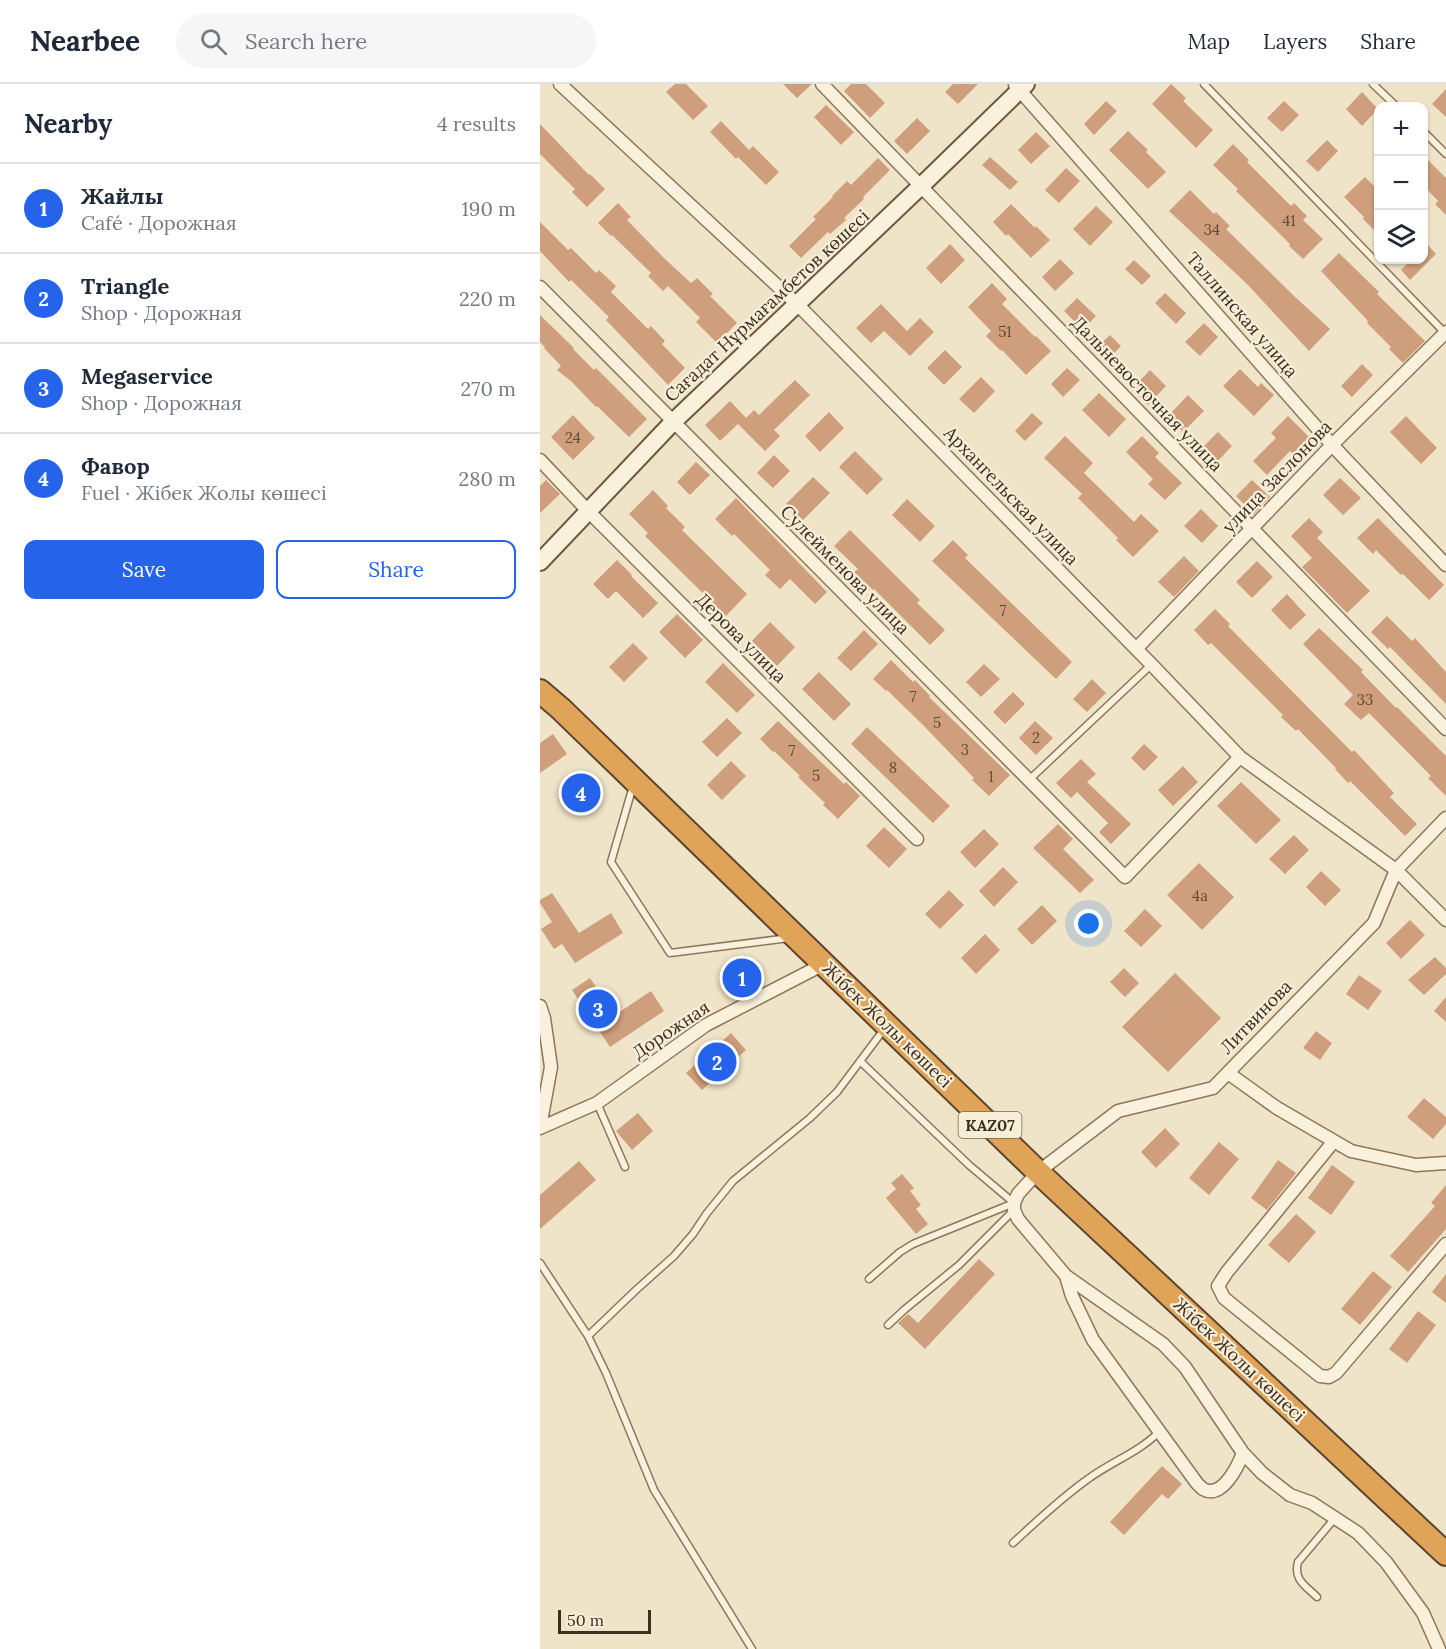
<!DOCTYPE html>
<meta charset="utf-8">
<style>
:root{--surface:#fff;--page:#f6f6f7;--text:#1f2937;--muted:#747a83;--line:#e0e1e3;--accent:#2563eb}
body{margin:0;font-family:Lora,serif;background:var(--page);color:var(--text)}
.controls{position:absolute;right:18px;top:18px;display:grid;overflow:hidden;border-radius:12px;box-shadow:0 2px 4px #0004}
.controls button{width:54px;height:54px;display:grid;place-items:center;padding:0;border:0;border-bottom:2px solid var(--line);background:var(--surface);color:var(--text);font:30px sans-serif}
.scale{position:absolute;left:18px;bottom:15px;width:93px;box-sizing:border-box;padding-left:6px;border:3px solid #3d2e20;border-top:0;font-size:16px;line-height:21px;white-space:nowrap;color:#3d2e20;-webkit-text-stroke:4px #f7eed8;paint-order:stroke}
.you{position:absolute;left:549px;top:840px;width:21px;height:21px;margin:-15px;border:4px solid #fff;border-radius:50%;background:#1a73e8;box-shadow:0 0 0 9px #1a73e833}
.badge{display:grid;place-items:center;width:39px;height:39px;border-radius:50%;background:var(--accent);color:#fff;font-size:20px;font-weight:700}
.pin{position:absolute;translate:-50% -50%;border:3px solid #fff;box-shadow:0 2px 6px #0006}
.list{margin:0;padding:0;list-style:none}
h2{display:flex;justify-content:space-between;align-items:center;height:78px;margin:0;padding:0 24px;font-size:26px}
h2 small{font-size:20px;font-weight:400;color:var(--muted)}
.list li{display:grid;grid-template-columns:39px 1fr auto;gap:18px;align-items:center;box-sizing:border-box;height:90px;padding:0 24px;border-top:2px solid var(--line)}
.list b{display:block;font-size:22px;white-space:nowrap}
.list p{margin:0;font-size:20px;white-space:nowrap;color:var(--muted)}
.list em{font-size:20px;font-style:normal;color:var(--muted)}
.actions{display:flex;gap:12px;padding:18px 24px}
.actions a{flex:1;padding:14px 0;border:2px solid var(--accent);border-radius:12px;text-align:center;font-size:21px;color:var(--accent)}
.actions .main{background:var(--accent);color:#fff}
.icon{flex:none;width:33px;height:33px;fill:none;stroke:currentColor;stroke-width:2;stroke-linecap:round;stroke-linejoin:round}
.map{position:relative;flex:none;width:906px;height:1565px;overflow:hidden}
header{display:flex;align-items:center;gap:36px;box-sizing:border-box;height:84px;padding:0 30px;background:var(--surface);border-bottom:2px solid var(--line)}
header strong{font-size:28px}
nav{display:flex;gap:33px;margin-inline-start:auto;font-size:21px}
.search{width:420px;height:54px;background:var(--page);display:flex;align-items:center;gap:15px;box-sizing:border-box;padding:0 21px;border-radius:33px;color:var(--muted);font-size:22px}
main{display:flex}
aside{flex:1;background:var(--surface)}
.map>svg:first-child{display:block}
.building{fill:#cf9f7d}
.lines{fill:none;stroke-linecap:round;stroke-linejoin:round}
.lane-casing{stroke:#8d765c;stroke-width:9}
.street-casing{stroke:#8d765c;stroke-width:15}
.secondary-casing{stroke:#6f573f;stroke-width:20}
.highway-casing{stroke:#5b4430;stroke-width:26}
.lane{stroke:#faf1dc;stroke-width:6}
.street{stroke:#faf1dc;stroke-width:12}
.secondary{stroke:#faf1dc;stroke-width:16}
.highway{stroke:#e0a458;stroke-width:22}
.labels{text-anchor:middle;stroke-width:4.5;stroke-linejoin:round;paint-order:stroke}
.number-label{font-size:15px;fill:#624a37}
.shield{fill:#f7eed8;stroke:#756857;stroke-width:1.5}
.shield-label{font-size:16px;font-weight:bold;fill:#3d2e20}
.street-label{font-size:18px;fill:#3d2e20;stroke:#f7eed8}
</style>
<header>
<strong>Nearbee</strong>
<div class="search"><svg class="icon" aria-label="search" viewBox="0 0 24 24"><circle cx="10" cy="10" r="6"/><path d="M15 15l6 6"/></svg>Search here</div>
<nav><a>Map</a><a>Layers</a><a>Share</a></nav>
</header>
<main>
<aside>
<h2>Nearby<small>4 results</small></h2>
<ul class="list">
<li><span class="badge">1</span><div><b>Жайлы</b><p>Café · Дорожная</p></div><em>190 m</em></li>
<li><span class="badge">2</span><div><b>Triangle</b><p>Shop · Дорожная</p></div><em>220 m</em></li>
<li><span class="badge">3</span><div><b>Megaservice</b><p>Shop · Дорожная</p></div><em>270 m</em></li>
<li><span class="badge">4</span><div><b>Фавор</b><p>Fuel · Жібек Жолы көшесі</p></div><em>280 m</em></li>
</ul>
<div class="actions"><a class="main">Save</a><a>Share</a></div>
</aside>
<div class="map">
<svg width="906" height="1565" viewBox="0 0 906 1565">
<rect width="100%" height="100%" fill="#f0e4c8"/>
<path class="building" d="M135 0H146L168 22 153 36 126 8Z
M243 0H272L257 14Z
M311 0H326L345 19 330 34 304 7Z
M413 0H438L418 20 405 8Z
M631 0 646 14 643 17 673 46 656 64 612 20Z
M906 5V33L892 20Z
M822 8 838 25 822 42 806 25Z
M566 17 577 27 554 51 544 40Z
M744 17 759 31 742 48 727 34Z
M286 21 314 48 301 61 274 33Z
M377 34 390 47 367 70 354 57Z
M181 37 209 66 213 62 239 88 226 101 198 73 196 75 170 48Z
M0 40 49 91 50 90 65 105 47 123 32 108 35 105 0 70Z
M588 47 608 66 606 68 626 88 608 105 569 66Z
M496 48 510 62 491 80 478 66Z
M787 56 798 67 778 88 766 77Z
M693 60 709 76 707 78 751 122 754 119 767 132 763 136 783 155 763 175 749 162 750 160 696 107 698 105 673 81Z
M884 72 906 94V131L895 120 898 117 884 102Z
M450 73 478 98 470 106 442 81Z
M338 74 350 86 323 113 324 115 304 134 306 136 290 150 288 148 261 174 249 162 276 135 273 133 293 113 292 112 307 97 311 101Z
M526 84 540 97 519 119 505 106Z
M825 93 838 106V150L823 135 824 133 804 113Z
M650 106 674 130 676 128 690 142 686 145 753 211 790 245 769 267 707 200 629 127Z
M78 119 91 133 87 136 125 175 151 199 157 194 173 210 170 212 197 239 177 259 156 238 160 234 128 202 123 207 108 192 111 189 72 151 71 152 58 139Z
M471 120 495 144 496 142 510 156 491 174 468 150 466 152 453 138Z
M556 122 573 138 550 162 533 145Z
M0 138 28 166 31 164 56 189 59 186 76 202 71 208 108 245 111 242 125 257 122 260 145 284 128 301 66 236 69 233 31 196 29 198 0 167Z
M884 157 896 170 870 196 861 186 871 176H884Z
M410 160 425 176 401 200 386 184Z
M799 169 839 208 837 210 885 257 863 279 849 265 851 263 827 239 828 237 781 187Z
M520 175 534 189 515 207 502 193Z
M594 176 611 192 602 201 585 185Z
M452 199 467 215 462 220 495 253 496 252 511 267 486 291 462 266 461 267 446 252 451 247 428 223Z
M625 209 646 229 636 240 615 219Z
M537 214 556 232 543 246 524 227Z
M341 220 367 247 380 234 394 248 370 272 344 247 331 259 316 244Z
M0 231 34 264 33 265 54 286 56 284 107 335 89 353 57 322 56 323 31 297 17 286 21 282 4 264 5 263 0 258Z
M664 239 678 253 660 272 645 258Z
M570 251 581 262 566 278 554 266Z
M405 266 422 283 404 301 387 284Z
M822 280 833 291 812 313 801 302Z
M527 284 540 296 523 313 511 300Z
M700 285 718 303 721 299 734 311 714 332 683 302Z
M610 286 626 302 608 321 592 305Z
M441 293 455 307 434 329 419 315Z
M255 296 270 311 234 346 240 352 225 367 198 340 180 357 165 341 190 317 206 334 214 326 219 331Z
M559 309 586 335 569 353 542 326Z
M648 311 664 327 643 348 628 332Z
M289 328 304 344 280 368 265 352Z
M492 329 503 339 485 357 475 347Z
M33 331 55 354 33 376 11 353Z
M748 332 769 353 753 370 750 367 727 391 713 377 736 354 731 349Z
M866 332 897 364 881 380 850 348Z
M678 348 692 362 676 379 661 365Z
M525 352 553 379 544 389 594 438 601 430 619 447 593 473 576 456 578 454 538 414 542 410 504 374Z
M602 352 619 369 615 373 642 399 625 416 608 400 613 395 586 368Z
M315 367 343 395 327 411 299 383Z
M234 371 250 387 233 404 217 389Z
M156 378 170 391 150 411 137 398Z
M273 393 290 409 263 436 246 420Z
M800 394 821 414 803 431 783 411Z
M6 396 20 410 0 429V402Z
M712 396 730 413 714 430 696 412Z
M113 406 128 422 126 424 145 443 142 446 207 510 186 532 105 452 108 449 89 430Z
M196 414 287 508 275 520 250 495 240 505 225 491 230 486 194 450 192 452 175 435Z
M367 415 395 442 380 458 352 431Z
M661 425 678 442 662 459 644 442Z
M769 434 783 448 777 454 830 507 807 529 762 483 772 474 751 452Z
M838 434 904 501 889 516 863 490 861 491 836 466 833 470 817 454Z
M310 446 380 516 377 519 405 546 390 561 334 505 333 506 314 488 318 485 294 462Z
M413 456 428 471 425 474 532 578 516 595 392 477Z
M644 472 659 487 634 513 618 498Z
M77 476 92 491 91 492 118 519 103 534 76 507 68 515 53 500Z
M717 477 733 493 712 514 696 498Z
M747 510 766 531 750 546 731 526Z
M675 525 690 540 688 542 812 668 814 666 854 709 850 713 877 740 865 752 810 697 808 699 795 685 796 684 758 645 756 647 741 633 743 631 671 559 668 561 654 546Z
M137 530 163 556 145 574 119 548Z
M847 532 872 557 875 554 906 588V620L850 563 848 565 831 548Z
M230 538 255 563 237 582 212 557Z
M779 544 823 586 821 588 856 624 857 623 906 672V712L888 694 891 692 829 629 821 636 804 620 813 611 763 560Z
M324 546 338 560 311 587 297 574Z
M93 559 108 574 84 598 69 583Z
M351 576 373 598 375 596 390 612 389 613 470 691 449 712 432 696 434 694 382 640 347 606 346 607 333 595Z
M183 579 215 611 197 629 165 598Z
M444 580 460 595 441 613 426 598Z
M279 588 311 620 294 637 262 605Z
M552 595 566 609 547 628 533 615Z
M473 608 485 620 465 640 453 628Z
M187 634 202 649 177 673 162 658Z
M238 637 304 700 306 698 320 712 298 735 283 721 285 719 258 693 260 692 234 667 233 668 220 655Z
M495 637 513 654 496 671 479 654Z
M327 643 410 722 393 739 311 660Z
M13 650 27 670 0 689V659Z
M604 660 618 673 604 687 591 674Z
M541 675 556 690 547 698 591 740 571 760 559 748 568 739 537 708 531 714 516 699Z
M191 677 206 692 182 716 167 701Z
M643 682 658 698 633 722 618 706Z
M40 694 56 710 36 729 20 714Z
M701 698 741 736 716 760 677 722Z
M518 740 533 755 523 765 554 796 540 809 493 764Z
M344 743 367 765 349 784 326 762Z
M444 745 459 760 435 784 420 768Z
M754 751 769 766 745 790 729 775Z
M659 779 694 813 662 846 627 811Z
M463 783 478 798 454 823 439 807Z
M781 787 801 806 785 822 766 803Z
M409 806 424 821 400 845 385 830Z
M12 809 39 849 71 829 83 849 35 879 22 860 14 865 1 845 12 838 0 819V816Z
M502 821 517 837 492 861 477 845Z
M605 825 622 842 601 863 584 847Z
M870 836 885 851 861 875 846 859Z
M445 850 460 866 436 890 421 874Z
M895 873 906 884V890L884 911 868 896Z
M584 884 599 899 585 913 570 898Z
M635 889 681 934 628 988 582 943Z
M819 891 842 907 828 926 806 910Z
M50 894 75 931 111 907 124 927 70 963 32 906Z
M906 913V938L894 927Z
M776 947 792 959 780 976 763 964Z
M191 949 206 966 162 1006 146 989Z
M884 1014 906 1033V1040L893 1055 867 1033Z
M98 1029 113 1047 92 1066 76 1047Z
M625 1044 640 1060 616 1084 601 1068Z
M679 1058 699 1075 669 1111 649 1094Z
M738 1076 756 1089 727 1126 711 1114Z
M39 1077 56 1096 0 1145V1111Z
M792 1081 815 1098 791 1131 768 1114Z
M362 1090 374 1104 370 1107 381 1121 376 1125 388 1140 376 1150 346 1114 356 1105 351 1099Z
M906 1101V1145L868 1188 850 1172 895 1122 891 1119Z
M756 1130 776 1148 749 1179 728 1161Z
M439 1175 455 1190 385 1265 358 1239 368 1230 378 1239Z
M833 1187 852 1203 820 1241 801 1225Z
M906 1190V1219L892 1208Z
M878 1227 896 1241 867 1279 849 1265Z
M622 1382 642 1400 628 1415 622 1410 584 1451 570 1438Z"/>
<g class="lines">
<g class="lane-casing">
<path id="lane" d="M664 0 905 249
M833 0 856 22
M884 48 906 70
M489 696 611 581
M93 702 71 778 130 869 249 854
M320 977 429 1081 474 1119 373 1160 360 1168 329 1195
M57 1019 85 1083
M0 1179 48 1252 66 1289 114 1406 212 1565
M348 1241 364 1226 419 1181 474 1126
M48 1252 96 1206 134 1172 153 1150 167 1129 193 1097 270 1034 297 1008 345 944
M473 1459C497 1437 521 1414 548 1395 571 1378 599 1368 619 1348
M777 1513C766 1502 753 1496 758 1478L795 1434"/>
</g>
<g class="street-casing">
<path id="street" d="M20 0 258 221 612 581 700 673 856 786 906 836
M282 0 906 645
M475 1 792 361 906 481
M0 203 585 793 700 673
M0 376 48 427 377 755
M596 565 792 361 906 248
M0 922 4 934 11 983 0 1043
M688 989 737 1024 811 1067 876 1081 906 1079
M0 1044 57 1019 166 941 284 880
M794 1057 687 1188 678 1202 684 1214 780 1292 789 1293 796 1289 906 1160
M526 1192 532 1212 553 1256 656 1398C658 1401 661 1403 663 1405 682 1416 698 1382 703 1369
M899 1565 883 1529 846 1478 818 1449 772 1419 750 1411 722 1389 703 1369 645 1283 623 1260 526 1192 478 1135 474 1126V1119L478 1110 498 1088 578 1027 673 1004 834 839 856 786 906 734"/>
</g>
<g class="secondary-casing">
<path id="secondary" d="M0 478 133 338 381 102 486 0"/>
</g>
<g class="highway-casing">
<path id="highway" d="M0 607 21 625 498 1088 906 1470"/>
</g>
<use href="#lane" class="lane"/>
<use href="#street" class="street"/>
<use href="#secondary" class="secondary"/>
<use href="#highway" class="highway"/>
</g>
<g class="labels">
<g class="number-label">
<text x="749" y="142">41</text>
<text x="672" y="151">34</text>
<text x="465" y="253">51</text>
<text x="33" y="359">24</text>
<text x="463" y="532">7</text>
<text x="373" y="618">7</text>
<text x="825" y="621">33</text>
<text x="397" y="644">5</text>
<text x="496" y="659">2</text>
<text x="425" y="671">3</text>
<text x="252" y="672">7</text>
<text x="353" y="689">8</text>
<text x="276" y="697">5</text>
<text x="451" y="698">1</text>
<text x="660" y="817">4а</text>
</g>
<rect class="shield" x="418.5" y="1028" width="63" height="26" rx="4.5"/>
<g class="shield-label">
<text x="450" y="1047">KAZ07</text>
</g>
<g class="street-label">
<text transform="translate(227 222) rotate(-43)" y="6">Сағадат Нұрмағамбетов көшесі</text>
<text transform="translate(702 231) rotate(49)" y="6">Таллинская улица</text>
<text transform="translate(607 310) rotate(46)" y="6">Дальневосточная улица</text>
<text transform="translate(737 393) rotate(-46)" y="6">улица Заслонова</text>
<text transform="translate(471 412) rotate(46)" y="6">Архангельская улица</text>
<text transform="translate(305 486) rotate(45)" y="6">Сулейменова улица</text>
<text transform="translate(201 554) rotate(45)" y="6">Дерова улица</text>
<text transform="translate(716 933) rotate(-46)" y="6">Литвинова</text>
<text transform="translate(347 941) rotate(44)" y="6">Жібек Жолы көшесі</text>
<text transform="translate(131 946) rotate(-34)" y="6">Дорожная</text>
<text transform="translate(699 1276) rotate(43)" y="6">Жібек Жолы көшесі</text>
</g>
</g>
</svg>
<div class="controls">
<button>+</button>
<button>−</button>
<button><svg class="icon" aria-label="layers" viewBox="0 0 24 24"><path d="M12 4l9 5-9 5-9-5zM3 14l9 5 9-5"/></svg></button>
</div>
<div class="scale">50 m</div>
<div class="you"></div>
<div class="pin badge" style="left:202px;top:894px">1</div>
<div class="pin badge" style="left:177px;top:978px">2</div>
<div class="pin badge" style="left:58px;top:925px">3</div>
<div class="pin badge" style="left:41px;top:709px">4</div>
</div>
</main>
